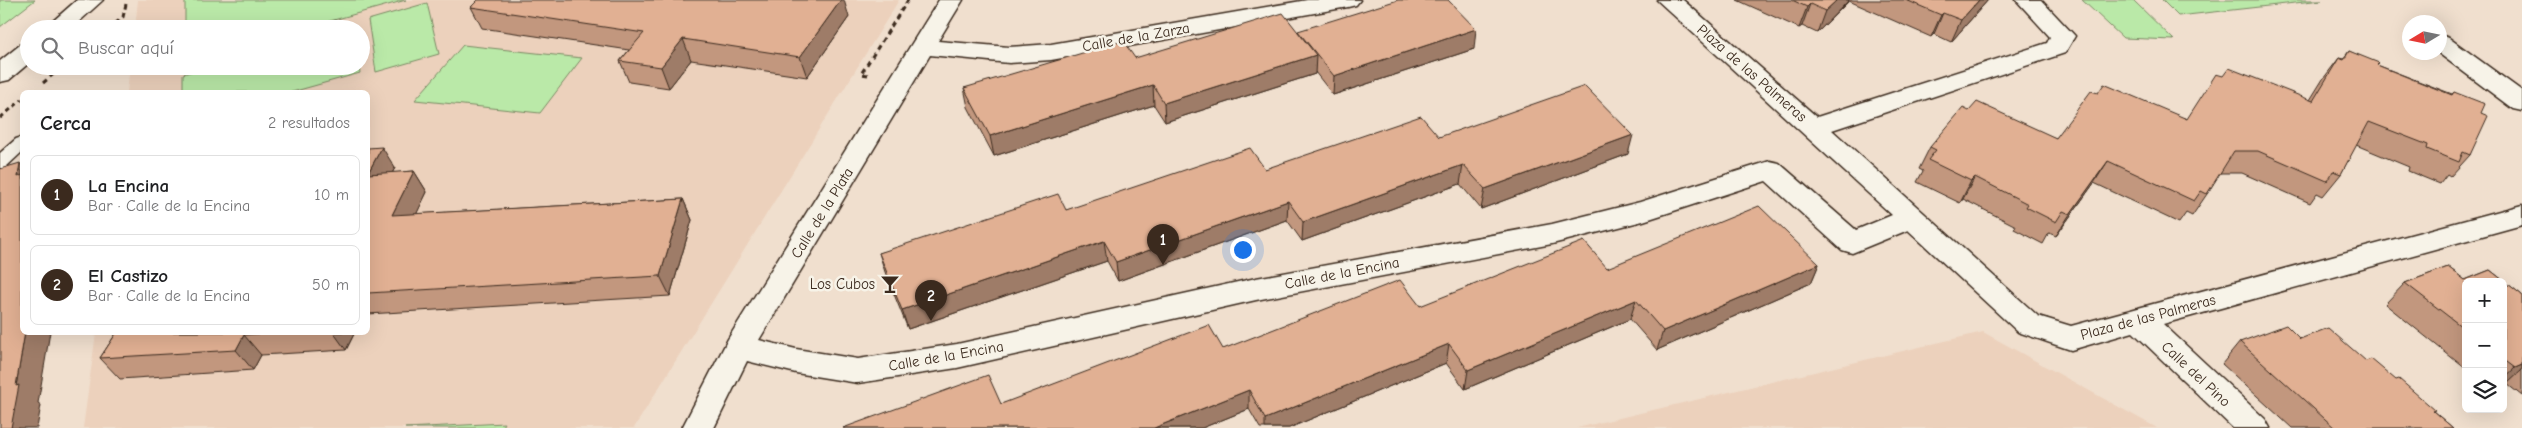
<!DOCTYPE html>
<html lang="es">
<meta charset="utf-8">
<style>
:root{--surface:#fff;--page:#f6f6f6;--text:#202124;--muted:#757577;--line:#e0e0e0;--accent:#3b2a1e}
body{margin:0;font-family:"Comic Neue",sans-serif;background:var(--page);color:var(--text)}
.controls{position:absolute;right:15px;bottom:15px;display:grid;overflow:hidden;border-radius:8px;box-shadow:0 5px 20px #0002}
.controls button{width:45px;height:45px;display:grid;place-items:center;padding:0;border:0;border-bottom:1px solid var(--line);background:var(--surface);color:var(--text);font:25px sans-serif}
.compass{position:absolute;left:2402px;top:15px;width:45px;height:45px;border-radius:50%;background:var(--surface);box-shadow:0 5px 20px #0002;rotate:260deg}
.you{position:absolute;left:1242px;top:249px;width:18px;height:18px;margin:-12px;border:4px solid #fff;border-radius:50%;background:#1a73e8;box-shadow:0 0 0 8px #1a73e833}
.badge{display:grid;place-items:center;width:32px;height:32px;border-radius:50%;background:var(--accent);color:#fff;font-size:16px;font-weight:700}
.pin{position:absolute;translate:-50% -41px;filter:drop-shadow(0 1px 2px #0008)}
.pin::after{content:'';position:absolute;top:26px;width:18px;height:15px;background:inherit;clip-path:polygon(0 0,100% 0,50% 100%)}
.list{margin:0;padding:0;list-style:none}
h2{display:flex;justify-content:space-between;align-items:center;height:65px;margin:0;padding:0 20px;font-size:21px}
h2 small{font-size:16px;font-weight:400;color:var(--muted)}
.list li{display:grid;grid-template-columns:32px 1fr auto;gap:15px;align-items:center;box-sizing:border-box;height:80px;margin:0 10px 10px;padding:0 10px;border:1px solid var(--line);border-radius:8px}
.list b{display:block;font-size:19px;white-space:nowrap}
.list p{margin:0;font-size:16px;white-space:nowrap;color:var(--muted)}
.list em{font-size:16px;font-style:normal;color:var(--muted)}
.icon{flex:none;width:28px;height:28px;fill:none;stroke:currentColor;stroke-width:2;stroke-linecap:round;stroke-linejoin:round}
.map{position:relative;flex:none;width:2522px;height:428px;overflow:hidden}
.search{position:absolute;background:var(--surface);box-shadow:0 5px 20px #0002;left:20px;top:20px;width:350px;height:55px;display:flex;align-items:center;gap:12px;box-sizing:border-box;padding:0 18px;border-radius:28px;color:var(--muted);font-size:19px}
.panel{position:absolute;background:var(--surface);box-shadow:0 5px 20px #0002;left:20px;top:90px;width:350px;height:245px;border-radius:8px}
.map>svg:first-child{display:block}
.built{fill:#ecd1bc}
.green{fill:#bae9a8;stroke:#7a8a63}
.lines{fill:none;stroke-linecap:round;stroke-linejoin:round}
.lane-casing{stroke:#3b2a1e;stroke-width:3}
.street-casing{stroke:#3b2a1e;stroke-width:3}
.path{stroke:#3b2a1e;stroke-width:3;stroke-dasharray:5 4;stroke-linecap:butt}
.lane{fill:#f7f3e8;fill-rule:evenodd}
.street{fill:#f7f3e8;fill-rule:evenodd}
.wall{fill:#c2977e;stroke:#3b2a1e}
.shaded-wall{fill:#9e7b67;stroke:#3b2a1e}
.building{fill:#e1b093;stroke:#3b2a1e}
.labels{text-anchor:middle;stroke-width:5;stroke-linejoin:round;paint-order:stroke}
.street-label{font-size:15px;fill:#3b2a1e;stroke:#f7f3e8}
.poi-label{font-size:15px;fill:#3b2a1e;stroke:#f7f3e8;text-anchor:end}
</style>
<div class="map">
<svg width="2522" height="428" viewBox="0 0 2522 428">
<rect width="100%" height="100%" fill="#f0dfce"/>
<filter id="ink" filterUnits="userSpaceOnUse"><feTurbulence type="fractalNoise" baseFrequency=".02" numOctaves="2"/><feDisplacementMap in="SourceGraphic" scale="10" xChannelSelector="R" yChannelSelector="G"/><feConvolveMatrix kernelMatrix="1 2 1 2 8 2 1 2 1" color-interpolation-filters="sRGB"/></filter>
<g filter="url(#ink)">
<path class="built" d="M138 0H899L634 428H83L96 333 368 332V92H127L130 66H361V29H135Z
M1983 332 2157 428H1577Z"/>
<path class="green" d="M0 0H35L0 27Z
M190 0H406L301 29H185V1Z
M2082 0H2133L2174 40 2123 38Z
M2162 0H2322L2178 16Z
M427 3 439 54 376 72 368 20Z
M463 45 582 58 540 113 415 100Z
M212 66H359L360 73 292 92H183V74Z
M505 423 502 428H405Z"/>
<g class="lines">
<g class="lane-casing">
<path id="lane" d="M22 137V152L6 167 0 169V153L16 139Z"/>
</g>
<g class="street-casing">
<path id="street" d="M77 0H103L71 29H44Z
M939 0H963L938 41 1009 47 1051 44 1307 0H1360L1356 5 1348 7 1051 60 1009 63 930 55 759 340 796 349 858 359 957 344 1256 278 1552 224 1640 202 1770 161 1779 163 1856 230 1892 215 1657 0H1683L1817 117 2047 43 2050 37 2016 0H2041L2075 36 2065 53 1832 130 2038 316 2071 326 2522 205V225L2163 324 2265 419 2270 428H2233L2133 332 2071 350 2018 332 1908 230 1852 253 1842 250 1766 181 1643 221 1552 244 1256 300 957 368 858 383 796 373 747 361 714 428H682L728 339Z
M2440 35 2449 38 2522 91V111L2513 109 2437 52H2440Z
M29 42V63L9 80 0 82V61L20 45Z"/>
</g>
<path class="path" d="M109 29 123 17 126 4
M868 75 861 74 908 0
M43 83 63 66
M0 118 22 100"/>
<use href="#lane" class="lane"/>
<use href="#street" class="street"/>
</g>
<path class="wall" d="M1737 0H1988L1951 42 1934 34 1931 37 1849 1 1817 33 1802 26 1799 28Z
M471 7 849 17 807 77 691 60 669 88 629 82 620 61 629 50 482 28Z
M1298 32 1474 49 1333 95 1315 72V74L1165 122 1154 105 994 156 968 107 964 88 1135 58Z
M2349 51 2377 65 2452 94 2454 92 2481 113 2470 155 2450 177 2447 175 2440 184 2408 171 2409 167 2356 145 2341 174 2323 196 2317 193 2310 203 2242 173H2220L2207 194 2192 216 2186 213 2179 223 2094 183 2056 236 2049 233 2043 244 2014 229 2016 226 1963 199 1960 203 1917 182 1923 171 1919 169 1930 147 1969 111 2056 138 2098 93 2187 119 2310 100 2323 79 2339 58 2343 59Z
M1439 137 1628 154 1481 209 1460 184 1302 241 1287 220 1118 281 1107 261 908 329 885 272 879 253 1066 210 1265 169Z
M368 148 395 168 392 173 414 171 427 192 416 214 683 199 692 220 670 296 368 314Z
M1819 264 1811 283 1657 350 1630 319 1465 389 1446 363 1289 428H1260L1249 409 1202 428H843L1001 404 1223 349 1420 306 1607 268Z
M2448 267 2465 280 2490 270 2522 295V396L2507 384 2503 385V282H2466V369L2385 304 2405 283Z
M117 332H355L346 350 261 355 253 370 120 379 100 358Z
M2300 339 2366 361 2433 411 2453 428H2292L2222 364 2240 342Z"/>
<path class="shaded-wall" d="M841 0H844L849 17 807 77 800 57Z
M1837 0H1849L1817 33 1825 11Z
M1979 0H1988L1951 42 1961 20Z
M1810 4 1802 26 1799 28 1807 7Z
M1943 13 1934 34 1931 37 1941 15Z
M1476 29 1474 49 1333 95 1334 76Z
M683 39 691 60 669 88 661 67Z
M1316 55 1315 74 1165 122 1164 103Z
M1153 85 1154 105 994 156 990 136Z
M1633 135 1628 154 1481 209 1485 189Z
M382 147 395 168 380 194 368 175V173Z
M2108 161 2094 183 2056 236 2070 214Z
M20 163 22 166V182L18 177Z
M1463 165 1460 184 1302 241 1303 222Z
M414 171 427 192 406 236 392 215Z
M1975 177 1963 199 1960 203 1971 181Z
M683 199 692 220 670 296 660 276Z
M1288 201 1287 220 1118 281 1116 262Z
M1104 241 1107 261 908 329 902 310Z
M1819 264 1811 283 1657 350 1663 331Z
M1636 300 1630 319 1465 389 1468 370Z
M25 332H50L38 403 41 405 37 428H11L16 386Z
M333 332H355L346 350Z
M244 335 261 355 253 370 236 350Z
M1449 344 1446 363 1289 428H1265V419Z
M2522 365V370L2507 384 2503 385V379L2515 368Z
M1249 390V409L1202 428H1154Z"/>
<path class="building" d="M478 0H841L800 57 683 39 661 67 620 61 644 33 471 7Z
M1398 0H1448L1476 29 1334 76 1298 31Z
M1792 0H1837L1825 11 1810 4 1807 7Z
M1906 0H1979L1961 20 1943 13 1941 15Z
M1283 13 1316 55 1164 103 1153 85 990 136 964 88 1123 41 1135 58Z
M2349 51 2379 63 2377 65 2452 95 2454 92 2485 104 2481 113 2488 116 2470 155 2463 152 2459 162 2427 149 2428 145 2369 122 2341 174 2333 171 2327 181 2258 151H2234L2207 194 2201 191 2194 201 2108 161 2070 214 2063 211 2056 222 2026 207 2028 204 1975 177 1971 181 1928 160 1936 150 1930 147 1963 108 1969 111 1977 102 2056 138 2091 91 2098 93 2104 84 2187 119 2216 74 2223 76 2229 68 2313 101 2339 58 2344 60Z
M1585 86 1633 135 1485 189 1463 165 1303 222 1288 201 1116 262 1104 241 902 310 879 253 1058 194 1066 210 1250 148 1265 169 1421 116 1439 137Z
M382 147 368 173V148Z
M20 163 18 177 22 175V332H25L16 386 19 385 11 428H0V169Z
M414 171 392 215 683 199 660 276 368 293V174Z
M1759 206 1819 264 1663 331 1636 300 1468 370 1449 344 1265 419 1249 390 1154 428H843L988 375 1001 404 1209 325 1223 349 1400 280 1420 306 1584 241 1607 268Z
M2448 267 2465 280 2490 270 2522 295V365L2515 368 2503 359V282H2466V330L2405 283Z
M2286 325 2300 339 2328 328 2366 361 2371 359 2396 380 2399 379 2435 410 2433 411 2453 428H2335L2240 342Z
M117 332H283L244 335 236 350 100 358Z"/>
</g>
<defs>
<g id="bar-bare" transform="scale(1.5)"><path d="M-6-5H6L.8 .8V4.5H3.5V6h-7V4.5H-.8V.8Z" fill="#3b2a1e" stroke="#f7f3e8" stroke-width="2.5" paint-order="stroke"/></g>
</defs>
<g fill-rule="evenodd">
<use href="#bar-bare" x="890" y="284"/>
</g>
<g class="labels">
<g class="street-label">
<text transform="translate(1136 37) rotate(-10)" y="5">Calle de la Zarza</text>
<text transform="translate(1752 73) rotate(41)" y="5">Plaza de las Palmeras</text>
<text transform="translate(822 213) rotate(-58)" y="5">Calle de la Plata</text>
<text transform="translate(1342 273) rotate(-11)" y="5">Calle de la Encina</text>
<text transform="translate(2148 317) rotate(-15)" y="5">Plaza de las Palmeras</text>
<text transform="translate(946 356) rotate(-10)" y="5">Calle de la Encina</text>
<text transform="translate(2196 374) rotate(43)" y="5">Calle del Pino</text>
</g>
<g class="poi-label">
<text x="875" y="289">Los Cubos</text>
</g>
</g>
</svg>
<div class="controls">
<button>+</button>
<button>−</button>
<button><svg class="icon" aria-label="layers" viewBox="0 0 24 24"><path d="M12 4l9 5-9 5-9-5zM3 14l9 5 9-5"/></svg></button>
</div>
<svg class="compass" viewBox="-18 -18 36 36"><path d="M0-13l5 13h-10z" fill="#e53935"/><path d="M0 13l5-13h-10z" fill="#757577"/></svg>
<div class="you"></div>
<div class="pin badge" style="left:1163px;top:265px">1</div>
<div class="pin badge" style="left:931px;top:321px">2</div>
<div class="search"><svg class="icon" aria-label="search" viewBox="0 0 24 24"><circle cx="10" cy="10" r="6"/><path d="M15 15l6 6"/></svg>Buscar aquí</div>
<section class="panel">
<h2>Cerca<small>2 resultados</small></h2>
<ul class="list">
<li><span class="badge">1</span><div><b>La Encina</b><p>Bar · Calle de la Encina</p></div><em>10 m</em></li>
<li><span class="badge">2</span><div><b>El Castizo</b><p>Bar · Calle de la Encina</p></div><em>50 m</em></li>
</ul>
</section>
</div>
